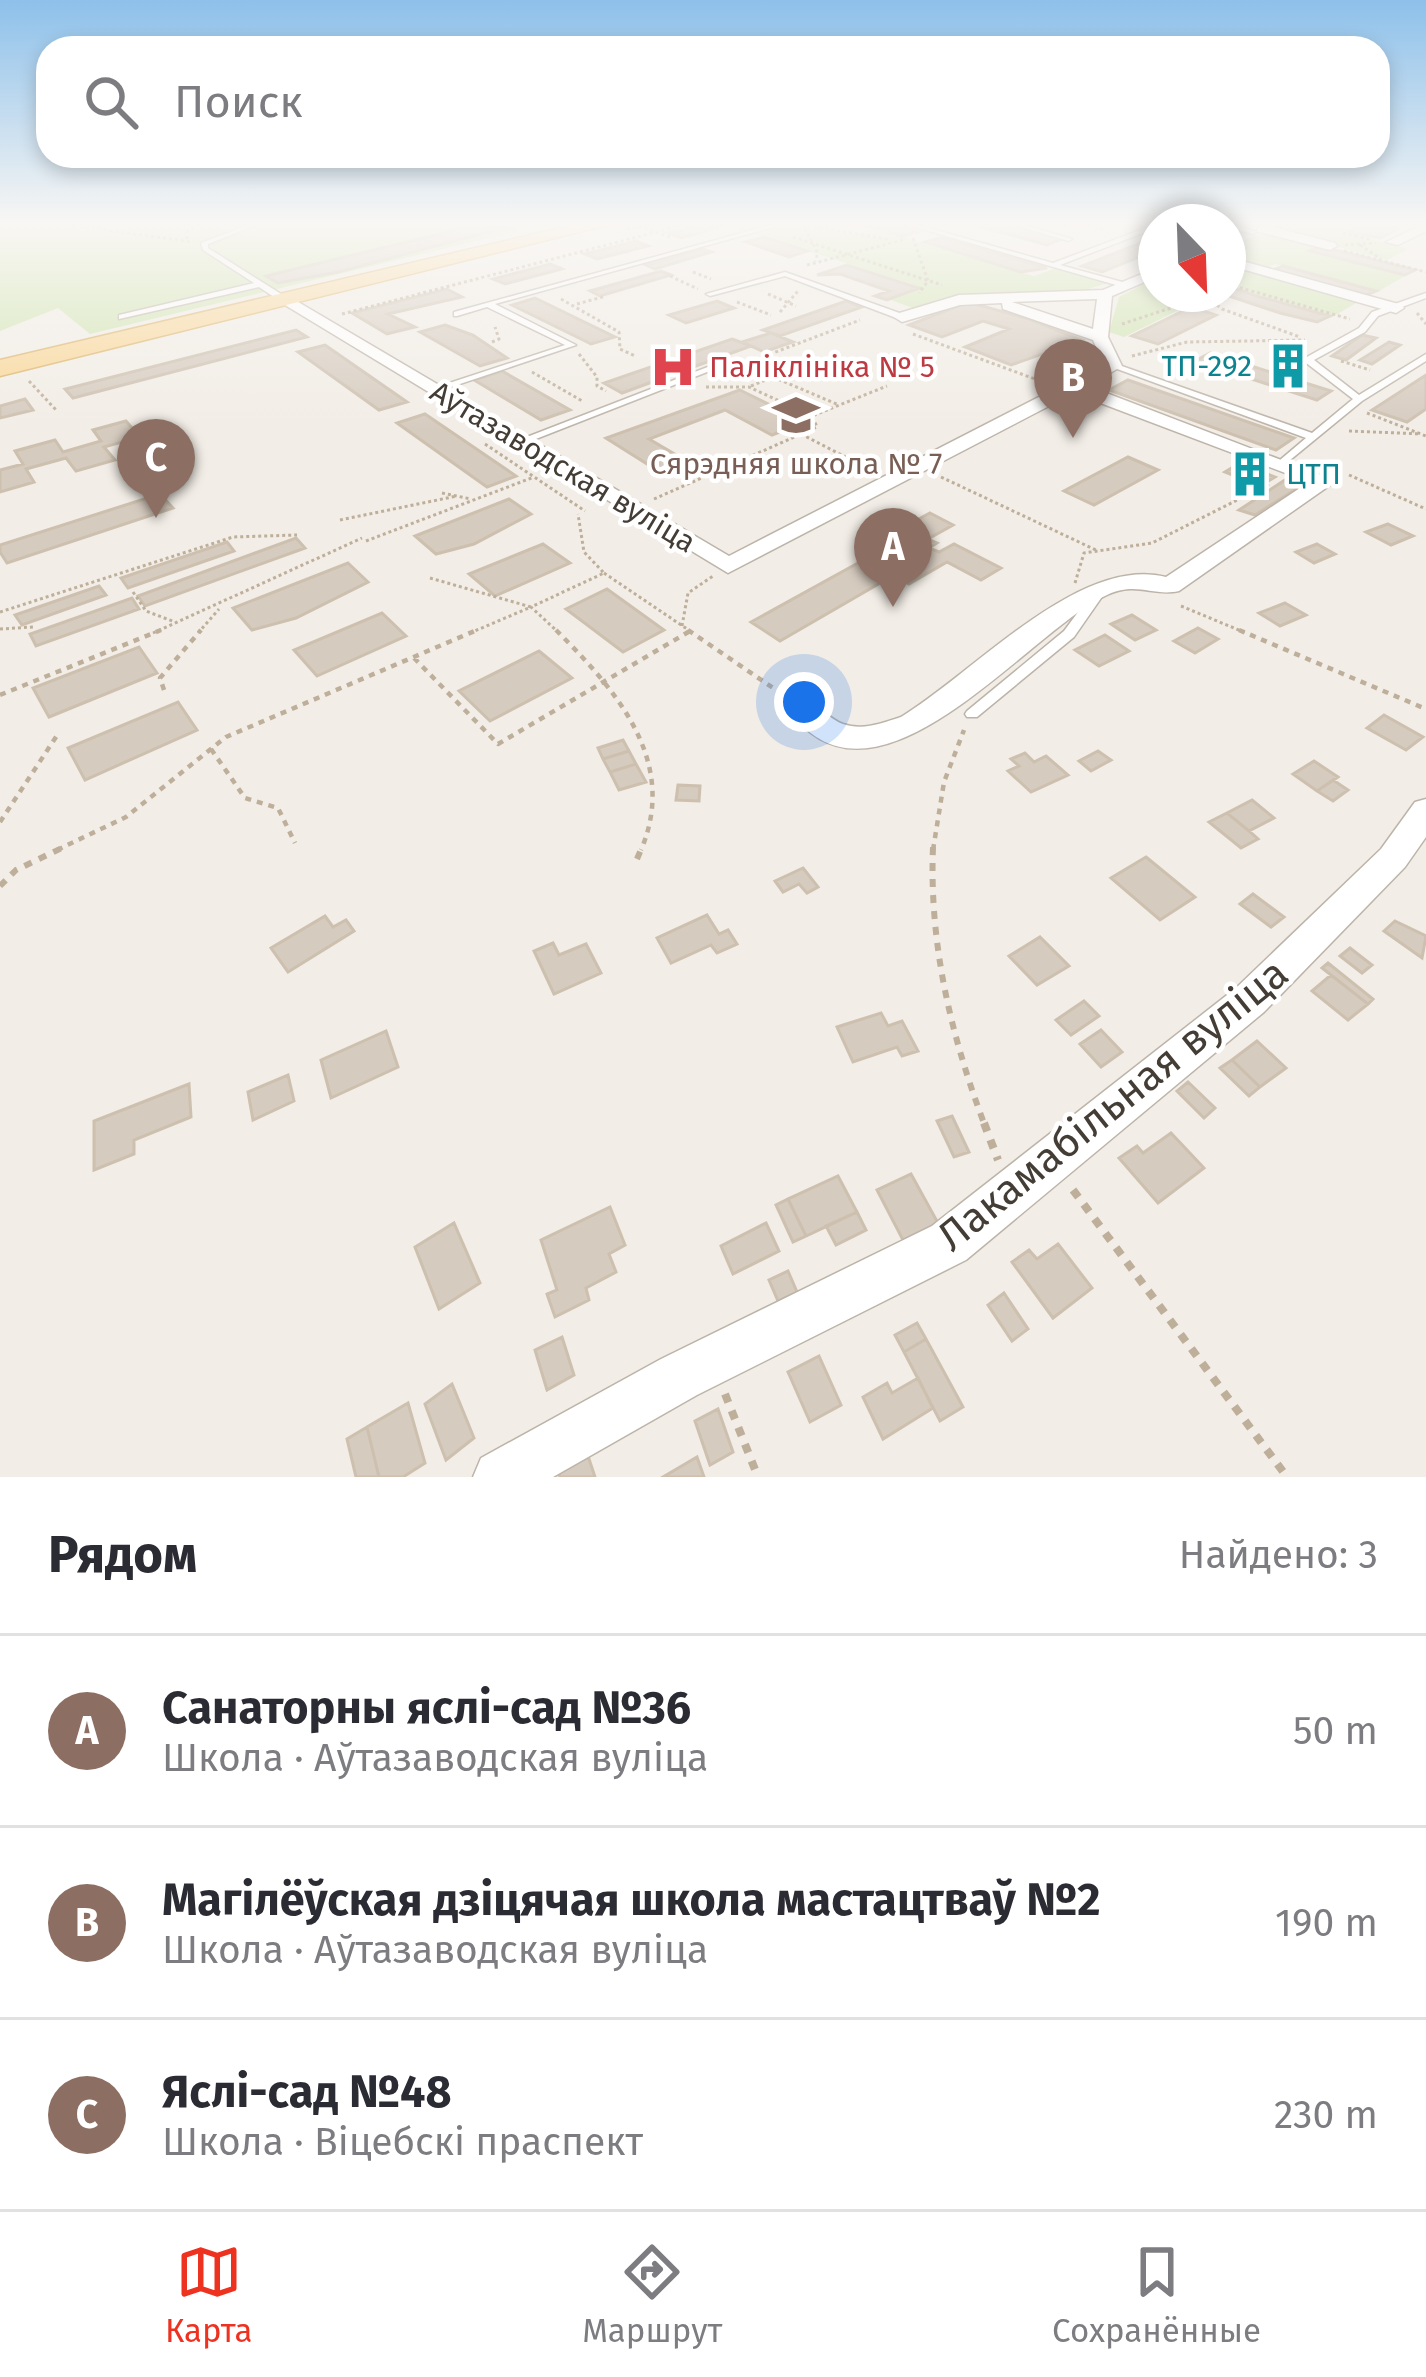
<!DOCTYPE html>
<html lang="ru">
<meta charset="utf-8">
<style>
:root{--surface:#fff;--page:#f7f7f7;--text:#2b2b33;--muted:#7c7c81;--line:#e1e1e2;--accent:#ee3220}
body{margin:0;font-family:"Fira Sans",sans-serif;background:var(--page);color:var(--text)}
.compass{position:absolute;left:1138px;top:204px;width:108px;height:108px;border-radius:50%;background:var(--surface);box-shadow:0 6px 18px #0003;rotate:157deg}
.you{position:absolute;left:804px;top:702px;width:42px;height:42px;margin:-30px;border:9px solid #fff;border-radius:50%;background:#1a73e8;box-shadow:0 0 0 18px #1a73e833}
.badge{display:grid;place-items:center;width:78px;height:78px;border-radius:50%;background:var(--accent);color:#fff;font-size:39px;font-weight:700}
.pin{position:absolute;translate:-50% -99px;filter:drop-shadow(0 3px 6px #0008)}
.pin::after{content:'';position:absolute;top:63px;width:42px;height:36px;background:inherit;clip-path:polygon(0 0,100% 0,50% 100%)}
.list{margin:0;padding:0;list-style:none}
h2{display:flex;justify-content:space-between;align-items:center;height:156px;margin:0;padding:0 48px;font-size:51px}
h2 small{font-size:39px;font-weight:400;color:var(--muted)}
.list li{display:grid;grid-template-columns:78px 1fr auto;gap:36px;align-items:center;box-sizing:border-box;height:192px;padding:0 48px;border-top:3px solid var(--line)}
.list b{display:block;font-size:45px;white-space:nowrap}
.list p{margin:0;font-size:39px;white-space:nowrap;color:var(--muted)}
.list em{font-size:39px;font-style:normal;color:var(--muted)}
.icon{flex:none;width:66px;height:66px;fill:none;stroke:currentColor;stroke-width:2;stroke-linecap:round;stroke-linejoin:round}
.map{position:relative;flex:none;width:1426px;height:1477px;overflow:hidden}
.search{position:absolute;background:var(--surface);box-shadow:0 6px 18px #0003;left:36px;right:36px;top:36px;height:132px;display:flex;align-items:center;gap:30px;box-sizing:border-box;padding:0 42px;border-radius:36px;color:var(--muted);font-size:45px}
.sheet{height:732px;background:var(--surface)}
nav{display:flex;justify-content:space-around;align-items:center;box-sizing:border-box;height:168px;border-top:3px solid var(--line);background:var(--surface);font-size:33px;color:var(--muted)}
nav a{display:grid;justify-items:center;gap:6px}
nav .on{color:var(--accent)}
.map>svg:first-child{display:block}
.green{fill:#d0e4b0}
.building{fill:#d6cbbf;stroke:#cdc0af;stroke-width:3}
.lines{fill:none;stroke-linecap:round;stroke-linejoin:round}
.lane-casing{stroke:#bdb4a9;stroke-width:3}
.street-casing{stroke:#bdb4a9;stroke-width:3}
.primary-casing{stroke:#ddb368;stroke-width:3}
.path-far3{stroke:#beaf9b;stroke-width:3;stroke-dasharray:3 3;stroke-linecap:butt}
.path-far2{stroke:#beaf9b;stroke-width:4.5;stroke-dasharray:6 6;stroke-linecap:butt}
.path-far1{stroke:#beaf9b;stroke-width:6;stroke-dasharray:8 8;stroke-linecap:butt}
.path{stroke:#beaf9b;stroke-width:8;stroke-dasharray:9 9;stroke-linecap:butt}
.lane{fill:#fff;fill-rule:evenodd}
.street{fill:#fff;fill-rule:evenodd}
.primary{fill:#f9d798;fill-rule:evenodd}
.labels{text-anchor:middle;stroke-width:9;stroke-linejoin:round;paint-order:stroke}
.far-culture-label{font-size:30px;fill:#0d838f;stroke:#fff;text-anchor:end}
.far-health-label{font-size:30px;fill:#be3a42;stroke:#fff;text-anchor:start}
.far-education-label{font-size:30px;fill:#785e54;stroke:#fff}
.far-street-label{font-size:30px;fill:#443d35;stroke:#fff}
.near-street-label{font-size:42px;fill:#443d35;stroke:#fff}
</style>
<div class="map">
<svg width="1426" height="1477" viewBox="0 0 1426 1477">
<rect width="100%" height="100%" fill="#f2ede6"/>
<path class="green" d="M0 223H551L90 334 58 308 0 331Z
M742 223H813L852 235 875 229 1034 276 1056 268 1108 283 1088 289 966 296 915 309 889 299 918 286 730 226Z
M1285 223H1363L1348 233 1408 249 1387 260 1323 243 1310 252 1405 276 1379 291 1275 264 1260 271 1363 299 1334 316 1228 286V247Z
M1156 278V294H1211L1124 337 1109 332 1119 297Z"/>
<path class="building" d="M486 223H522L338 272 278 283 266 276Z
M720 223 727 225 681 238 668 233Z
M858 223H890L917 232 902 236Z
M1002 223 1062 239 1047 245 975 225Z
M1368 223H1370L1398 229 1380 238 1350 232Z
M764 237 807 251 789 257 746 242Z
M1156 237V250L1102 272 1082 266Z
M939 238 946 239 1047 268 1021 272 925 242Z
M636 241 648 246 597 259 585 254Z
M1320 247 1340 251 1415 270 1405 275 1310 251Z
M702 249 711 252 655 269 646 265Z
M550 264 562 269 505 284 493 279Z
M847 265 856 268 919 288 887 300 875 296 889 291 840 274 817 275Z
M1283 266 1376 291 1364 296 1270 271Z
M661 271 671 275 600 296 590 291Z
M1230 287 1257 296 1330 316 1317 322 1280 313 1223 294Z
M447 289 462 297 388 314 415 327 387 334 352 313Z
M535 298 615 337 591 344 512 305Z
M717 301 734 308 686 323 669 315Z
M846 301 862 307 780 336 763 330Z
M968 302 1029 319 1082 340 1011 365 965 347 1009 329 983 321 942 337 909 325Z
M1191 307 1216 315 1158 344 1132 336Z
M445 325 473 335 507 358 480 366 420 332Z
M296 330 307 337 73 398 65 389Z
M771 333 793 342 764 352 742 342Z
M1362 335 1376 338 1346 360 1332 356Z
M732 339 751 346 622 393 604 383Z
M1389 342 1400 345 1372 364 1360 360Z
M325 345 407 402 379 410 298 352Z
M1210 353 1331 391 1317 400 1195 361Z
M502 371 570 410 541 420 474 380Z
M1426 375V409L1407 422 1372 410Z
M1128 380 1294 438 1276 450 1109 390Z
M740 390 805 422 772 435 725 410 649 439 690 463 663 474 606 438Z
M25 399 33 410 0 418V406Z
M425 414 516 476 487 487 397 423Z
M126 421 140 437 104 447 115 460 76 471 66 458 26 469 34 482 0 492V470L23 464 15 451 55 440 63 452 101 441 93 430Z
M1128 457 1158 470 1094 505 1064 491Z
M1240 463 1275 477 1260 486 1225 472Z
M1285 480 1301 486 1255 515 1239 510Z
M160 494 173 508 7 563 0 552V545Z
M509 499 531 514 474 544 436 554 415 536Z
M930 513 953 525 928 539 937 543 929 548 939 552 954 544 1001 568 981 580 947 562 909 584 894 575 780 641 751 622 869 557 880 563 913 544 893 533Z
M1388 524 1413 536 1391 545 1366 532Z
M296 538 305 548 145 606 138 596Z
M227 542 234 551 128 588 121 578Z
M543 544 570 563 495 596 469 574Z
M1317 544 1335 554 1314 563 1296 552Z
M348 563 368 582 296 618 252 630 233 608Z
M99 586 106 595 22 625 15 615Z
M607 589 664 630 623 652 566 609Z
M132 598 139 609 36 646 30 634Z
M1285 603 1306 615 1280 626 1259 613Z
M382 613 406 636 317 676 294 650Z
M1132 615 1156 630 1135 640 1111 624Z
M1198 628 1218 639 1195 653 1174 641Z
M1105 635 1129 651 1099 666 1075 650Z
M139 647 157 673 49 717 33 688Z
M539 651 572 678 490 721 459 691Z
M178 702 197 730 85 780 68 748Z
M1384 715 1423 737 1406 750 1367 728Z
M623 740 629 751 603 759 598 748Z
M629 751 636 764 610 772 603 759Z
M1098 751 1111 760 1091 771 1079 761Z
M1025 753 1034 762 1046 756 1068 775 1031 792 1008 771 1019 766 1011 759Z
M1314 761 1338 777 1317 791 1293 774Z
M636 764 646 782 619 790 610 772Z
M1333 780 1348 790 1333 801 1317 791Z
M678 785 700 786 699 801 676 800Z
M1252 800 1274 818 1249 831 1227 813Z
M1227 813 1249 831 1258 839 1241 848 1209 822Z
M1146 857 1195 897 1160 920 1111 878Z
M803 868 818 887 807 893 799 884 783 892 775 881Z
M1253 894 1284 917 1271 927 1240 904Z
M707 915 719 934 728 930 737 944 717 953 711 945 671 963 657 938Z
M325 916 333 927 346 920 354 931 288 972 271 948Z
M1395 921 1426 936 1422 958 1384 931Z
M1040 937 1069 966 1037 985 1009 956Z
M553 943 559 955 586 944 601 973 554 994 534 951Z
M1350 948 1372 965 1362 973 1340 956Z
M1328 963 1373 999 1368 1004 1322 968Z
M1331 975 1368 1004 1348 1020 1312 991Z
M1084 1001 1099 1016 1071 1035 1056 1020Z
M881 1013 888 1026 902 1021 918 1051 902 1056 897 1047 853 1062 837 1027Z
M1101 1030 1122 1052 1101 1067 1080 1044Z
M386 1031 398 1067 331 1098 321 1060Z
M1257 1041 1286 1068 1260 1087 1232 1060Z
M1232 1060 1260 1087 1249 1096 1220 1068Z
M288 1075 294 1101 253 1120 248 1092Z
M1188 1082 1215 1108 1204 1118 1177 1091Z
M189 1084 191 1117 134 1140V1154L94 1170V1121Z
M952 1116 969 1152 954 1157 937 1121Z
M1171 1133 1204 1168 1158 1203 1119 1158 1137 1146 1143 1153Z
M911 1174 938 1223 903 1240 877 1190Z
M838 1176 857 1212 806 1236 788 1199Z
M788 1199 806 1236 793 1242 776 1205Z
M610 1207 625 1245 609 1254 616 1272 586 1288 589 1300 555 1317 547 1294 557 1290 541 1240Z
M857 1212 866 1230 836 1245 826 1226Z
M454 1223 480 1283 439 1309 415 1247Z
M766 1223 779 1251 733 1274 721 1246Z
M1058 1244 1092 1288 1053 1318 1012 1262 1029 1250 1037 1259Z
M788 1271 797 1292 778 1301 769 1280Z
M1004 1293 1028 1329 1012 1341 988 1305Z
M917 1323 926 1339 904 1352 895 1335Z
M562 1337 574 1375 547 1390 535 1350Z
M926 1339 963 1407 940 1421 904 1352Z
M819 1356 841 1405 810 1422 788 1372Z
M918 1378 933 1408 883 1439 863 1397 887 1383 892 1393Z
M452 1384 474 1438 446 1460 425 1404Z
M408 1403 425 1463 403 1477H379L367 1427Z
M718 1409 733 1452 710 1465 695 1421Z
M367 1427 379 1477H356L347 1439Z
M588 1456 595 1477H560L558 1472Z
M697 1457 704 1477H663Z"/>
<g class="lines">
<g class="lane-casing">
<path id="lane" d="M253 223H262L208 244V248L286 297V301H280L259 287 119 319V315L254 283 203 250 201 243Z
M778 223H788L495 304 576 345 436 392 428 390 565 345 487 307 457 316H454V312Z
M901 223H911L1053 263 1156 224V228L1060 265 1126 283 1123 287Z
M1007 223H1017L1072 239 1069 241Z
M1061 223H1068L1065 225Z
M1228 224 1255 231 1256 232 1253 234 1228 228Z
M785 272 905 315 906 317 899 319 785 276 710 296 706 294Z
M1426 293V298L1378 316 1365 332 1314 360 1359 395 1426 354V361L1362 401 1284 465 1279 462 1280 460 1306 438 1109 366 1116 364 1312 433 1353 399 1305 362V358L1359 328 1372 312Z
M718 363 725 365 523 444 514 442Z
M1100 587 1106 591 1074 637 977 717H967L965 714 967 711 1064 631 1096 588Z"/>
</g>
<g class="street-casing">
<path id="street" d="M1426 223V231L1398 245 1386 242Z
M1261 224 1335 243 1337 246 1330 250 1256 231Z
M1228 257 1402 305 1404 308 1396 313 1228 265Z
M1156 268V277L1112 296 1108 337 1122 366 1088 386 1336 481 1179 591C1153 597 1137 581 1107 595 1028 631 873 834 788 708L792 701C816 694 822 716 843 724 863 731 882 723 901 717 974 673 1079 555 1166 577L1309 482 1074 393 728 573 275 299 288 296 729 556 1103 364 1093 340 1003 309 1002 303 960 305 902 322 894 317 896 314 959 295 1103 290ZM1097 299 1093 329 1012 302Z
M1426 799V837L1405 867 1264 1012 966 1260 697 1395 553 1477H473L481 1458 661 1359 932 1226 1236 988 1381 849 1415 802Z"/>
</g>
<g class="primary-casing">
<path id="primary" d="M581 223H616L0 376V360Z"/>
</g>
<path class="path-far3" d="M56 223 192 242
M802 223 818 253 815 261
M1097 223 1090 226 1106 230
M87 224 105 223
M802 224 891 240
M639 226 673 238
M627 229 649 223
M1343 233 1372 240
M793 237 942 285
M913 238 928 281 919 293
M187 239V232L202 223
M1345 245 1376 243
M1360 245 1381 259
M1344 251 1426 272
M807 265 906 239
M693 272 711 279
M670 276 698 289
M1234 286 1350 319
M1228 287 1239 281
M768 294 796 306
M1170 294 1211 306
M1203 294 1222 309 1300 337
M561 299 619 332 620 349 635 356
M737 302 771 315
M577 304 606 296
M780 312 798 291
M1417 313 1426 324
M342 314 691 223
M1122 324 1213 294
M913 334 1043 382
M492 342 499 339 495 327
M579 354 597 377V386L606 391
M1132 356 1187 342 1305 340
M1341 361 1370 370
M736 367 860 320
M532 372 584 402
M773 377 839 405
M29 381 57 411
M751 386 773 377 759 358
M706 387H749L812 416
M1367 413 1426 436
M1349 431 1421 434
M801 434 859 464 867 474
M485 444 585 511
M1349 475 1426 509
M941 477 1098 551
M442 493 471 499
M654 499 817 427 812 416 887 386
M340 520 457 496
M366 541 534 477
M604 573 693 633
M430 578 531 607
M1075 583 1084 553 1152 543 1271 483
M133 592 146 611 175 622
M1181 606 1246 633
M0 612 233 537 297 535
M682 626 688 593 713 576
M0 629 33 627
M153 633 362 538
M198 633 219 609
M470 633 531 607
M559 633 531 607 604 573 584 552 578 514"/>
<path class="path-far2" d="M556 630C616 690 679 761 641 850
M688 630 782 694
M1239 630 1426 709
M414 658 498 744 690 631
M164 690 160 678 201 630
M0 695 161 630
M211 749 245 798 278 808 295 843
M0 822 58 734
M57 850 126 817 226 737 477 630
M933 850 944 782 964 730"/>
<path class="path-far1" d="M933 847C929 944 951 1036 985 1126
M637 859 642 847
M0 886 16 870 64 847"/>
<path class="path" d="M984 1123 998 1160
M1073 1190 1287 1477
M725 1394 758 1477"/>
<use href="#lane" class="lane"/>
<use href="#street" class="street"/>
<use href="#primary" class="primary"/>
</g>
<linearGradient id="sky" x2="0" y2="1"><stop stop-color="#8dc0ea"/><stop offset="0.52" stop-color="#f9f7f4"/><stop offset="1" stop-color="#f9f7f4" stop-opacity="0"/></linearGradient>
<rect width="1426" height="430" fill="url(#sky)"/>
<defs>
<g id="building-bare" transform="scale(3.6)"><path d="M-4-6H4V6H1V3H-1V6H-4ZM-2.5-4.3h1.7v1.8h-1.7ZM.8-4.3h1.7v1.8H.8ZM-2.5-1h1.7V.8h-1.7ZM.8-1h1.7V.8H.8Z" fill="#0f9aa8" stroke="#fff" stroke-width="2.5" paint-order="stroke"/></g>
<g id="hospital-bare" transform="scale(3.6)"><path d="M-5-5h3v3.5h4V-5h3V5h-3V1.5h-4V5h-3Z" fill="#e0444e" stroke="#fff" stroke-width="2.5" paint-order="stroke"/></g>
<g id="school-bare" transform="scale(3.6)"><path d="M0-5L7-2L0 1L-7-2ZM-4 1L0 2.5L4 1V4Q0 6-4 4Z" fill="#8d6e63" stroke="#fff" stroke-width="2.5" paint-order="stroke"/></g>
</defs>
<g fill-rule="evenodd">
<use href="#building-bare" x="1288" y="366"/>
<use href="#hospital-bare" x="673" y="367"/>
<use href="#school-bare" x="796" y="415"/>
<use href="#building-bare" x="1250" y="474"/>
</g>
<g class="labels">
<g class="far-culture-label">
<text x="1252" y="376">ТП-292</text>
<text x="1286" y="484" text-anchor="start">ЦТП</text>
</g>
<g class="far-health-label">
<text x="709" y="377">Паліклініка № 5</text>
</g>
<g class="far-education-label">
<text x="796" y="474">Сярэдняя школа № 7</text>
</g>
<g class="far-street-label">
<text transform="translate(563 467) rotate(31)" y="10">Аўтазаводская вуліца</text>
</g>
<g class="near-street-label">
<text transform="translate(1112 1104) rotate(-39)" y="15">Лакамабільная вуліца</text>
</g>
</g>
</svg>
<svg class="compass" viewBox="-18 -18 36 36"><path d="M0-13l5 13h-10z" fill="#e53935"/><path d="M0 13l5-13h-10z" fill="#7c7c81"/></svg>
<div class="you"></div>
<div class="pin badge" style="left:893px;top:607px;background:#8d6e63">A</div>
<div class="pin badge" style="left:1073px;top:438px;background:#8d6e63">B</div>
<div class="pin badge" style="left:156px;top:518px;background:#8d6e63">C</div>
<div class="search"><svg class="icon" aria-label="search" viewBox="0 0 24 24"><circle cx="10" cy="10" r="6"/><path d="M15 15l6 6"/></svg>Поиск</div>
</div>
<section class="sheet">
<h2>Рядом<small>Найдено: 3</small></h2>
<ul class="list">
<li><span class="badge" style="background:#8d6e63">A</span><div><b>Санаторны яслі-сад №36</b><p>Школа · Аўтазаводская вуліца</p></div><em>50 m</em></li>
<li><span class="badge" style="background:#8d6e63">B</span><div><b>Магілёўская дзіцячая школа мастацтваў №2</b><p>Школа · Аўтазаводская вуліца</p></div><em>190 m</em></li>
<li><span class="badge" style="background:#8d6e63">C</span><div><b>Яслі-сад №48</b><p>Школа · Віцебскі праспект</p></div><em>230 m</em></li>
</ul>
</section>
<nav>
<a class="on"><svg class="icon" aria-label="map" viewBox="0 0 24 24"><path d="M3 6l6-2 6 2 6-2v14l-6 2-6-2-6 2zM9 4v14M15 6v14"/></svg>Карта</a>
<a><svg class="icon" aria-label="directions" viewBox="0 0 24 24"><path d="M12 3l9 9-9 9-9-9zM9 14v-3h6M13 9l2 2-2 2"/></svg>Маршрут</a>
<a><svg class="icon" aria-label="saved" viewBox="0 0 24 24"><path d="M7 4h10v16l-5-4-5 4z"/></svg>Сохранённые</a>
</nav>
